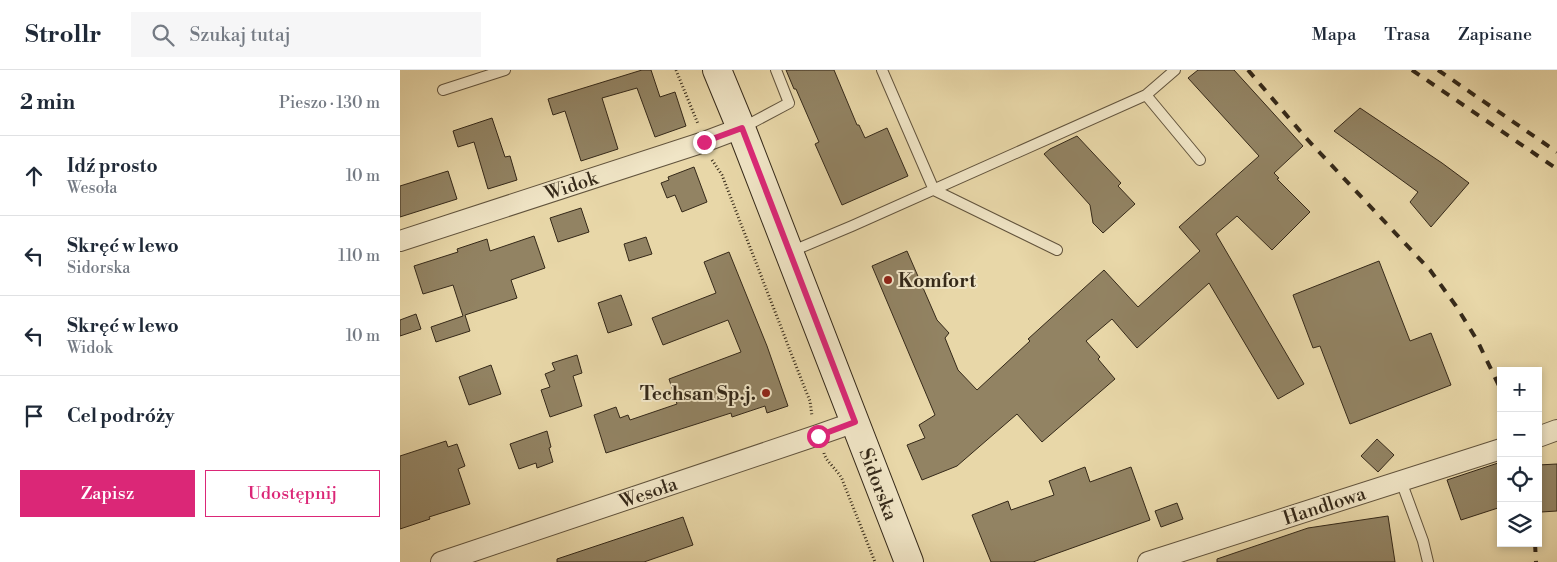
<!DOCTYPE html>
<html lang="pl">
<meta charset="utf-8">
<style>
:root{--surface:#fff;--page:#f6f6f7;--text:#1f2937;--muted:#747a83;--line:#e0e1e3;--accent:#db2777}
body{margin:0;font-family:"Libre Bodoni",serif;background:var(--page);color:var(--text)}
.controls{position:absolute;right:15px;bottom:15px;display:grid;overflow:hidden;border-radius:0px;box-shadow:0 2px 8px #0003}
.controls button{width:45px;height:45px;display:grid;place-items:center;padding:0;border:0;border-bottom:1px solid var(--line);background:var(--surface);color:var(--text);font:25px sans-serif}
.stop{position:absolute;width:15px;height:15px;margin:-11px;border:4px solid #db2777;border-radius:50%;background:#fff}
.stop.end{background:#db2777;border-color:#fff;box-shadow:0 1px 5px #0008}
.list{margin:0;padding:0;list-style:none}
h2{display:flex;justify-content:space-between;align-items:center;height:65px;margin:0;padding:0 20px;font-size:21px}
h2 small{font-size:16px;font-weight:400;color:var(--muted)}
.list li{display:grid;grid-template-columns:32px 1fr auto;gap:15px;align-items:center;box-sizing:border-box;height:80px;padding:0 20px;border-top:1px solid var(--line)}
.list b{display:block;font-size:19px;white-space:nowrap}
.list p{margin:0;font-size:16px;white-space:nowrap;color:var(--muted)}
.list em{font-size:16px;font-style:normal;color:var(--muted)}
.actions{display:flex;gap:10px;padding:15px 20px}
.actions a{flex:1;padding:11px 0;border:1px solid var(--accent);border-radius:0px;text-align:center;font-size:18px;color:var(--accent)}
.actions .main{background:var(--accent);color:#fff}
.icon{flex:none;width:28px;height:28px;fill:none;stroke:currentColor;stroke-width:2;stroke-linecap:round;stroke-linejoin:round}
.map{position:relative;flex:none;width:1157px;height:492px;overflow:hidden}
header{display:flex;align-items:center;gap:30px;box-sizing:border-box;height:70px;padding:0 25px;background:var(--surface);border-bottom:1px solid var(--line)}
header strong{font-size:24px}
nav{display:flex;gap:28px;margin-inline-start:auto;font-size:18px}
.search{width:350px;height:45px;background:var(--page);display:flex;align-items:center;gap:12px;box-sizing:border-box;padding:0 18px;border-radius:0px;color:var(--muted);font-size:19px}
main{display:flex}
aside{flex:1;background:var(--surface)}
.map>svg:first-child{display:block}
.building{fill:#928363;stroke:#352919}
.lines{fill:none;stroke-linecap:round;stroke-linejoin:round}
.lane-casing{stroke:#62543d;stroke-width:12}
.street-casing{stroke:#62543d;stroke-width:22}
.secondary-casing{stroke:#352919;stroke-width:30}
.path{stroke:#352919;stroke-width:3;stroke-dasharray:1 2.5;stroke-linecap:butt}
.lane{stroke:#f0e5c6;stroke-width:10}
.street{stroke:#f0e5c6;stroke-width:20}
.secondary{stroke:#f0e5c6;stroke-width:28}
.rail{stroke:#352919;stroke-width:4;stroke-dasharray:9 9;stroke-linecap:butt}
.route{stroke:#db2777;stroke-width:6}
.poi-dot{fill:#8f2418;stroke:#f0e5c6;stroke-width:2}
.labels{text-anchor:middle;stroke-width:4;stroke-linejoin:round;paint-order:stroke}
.street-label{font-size:19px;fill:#352919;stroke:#f0e5c6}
.poi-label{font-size:19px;font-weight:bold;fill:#352919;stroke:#f0e5c6;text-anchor:start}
</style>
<header>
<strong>Strollr</strong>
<div class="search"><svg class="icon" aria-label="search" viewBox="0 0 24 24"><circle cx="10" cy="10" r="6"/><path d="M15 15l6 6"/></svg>Szukaj tutaj</div>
<nav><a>Mapa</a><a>Trasa</a><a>Zapisane</a></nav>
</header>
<main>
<aside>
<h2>2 min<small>Pieszo · 130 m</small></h2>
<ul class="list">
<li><svg class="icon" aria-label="ahead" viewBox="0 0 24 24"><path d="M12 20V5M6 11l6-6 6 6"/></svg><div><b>Idź prosto</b><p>Wesoła</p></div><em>10 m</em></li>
<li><svg class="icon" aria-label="left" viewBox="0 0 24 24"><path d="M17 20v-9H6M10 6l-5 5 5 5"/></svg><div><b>Skręć w lewo</b><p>Sidorska</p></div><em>110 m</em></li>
<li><svg class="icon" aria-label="left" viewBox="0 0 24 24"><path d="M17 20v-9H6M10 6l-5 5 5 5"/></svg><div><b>Skręć w lewo</b><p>Widok</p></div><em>10 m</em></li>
<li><svg class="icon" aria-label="arrive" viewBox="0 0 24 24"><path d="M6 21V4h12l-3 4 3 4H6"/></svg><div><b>Cel podróży</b></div></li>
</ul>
<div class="actions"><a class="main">Zapisz</a><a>Udostępnij</a></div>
</aside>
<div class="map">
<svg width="1157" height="492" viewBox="0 0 1157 492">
<rect width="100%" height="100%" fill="#e8d7a8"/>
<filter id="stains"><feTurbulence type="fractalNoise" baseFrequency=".004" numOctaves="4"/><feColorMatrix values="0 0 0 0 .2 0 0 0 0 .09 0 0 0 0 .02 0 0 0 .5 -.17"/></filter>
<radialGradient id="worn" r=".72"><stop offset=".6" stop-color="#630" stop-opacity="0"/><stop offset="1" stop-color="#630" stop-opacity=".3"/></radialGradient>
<path class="building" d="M242 0H251L260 27 275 22 286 56 255 67 237 18 202 28 218 79 181 91 165 41 153 45 148 29Z
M386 0H434L457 55H459L465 68 487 58 508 106 442 135 415 74 419 72 396 19H394Z
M798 0H834L903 76 874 103 879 108 877 109 910 142 872 180 837 146 816 164 904 314 878 329 809 213 737 278 712 249 686 271 700 287 698 289 715 309 642 372 617 344 557 396 522 410 507 375 525 368 519 355 535 345 472 196 507 181 537 250 549 263 545 268 558 300 577 320 630 271 628 269 704 200 738 237 800 181 779 157 859 86 788 8Z
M960 38 1042 93 1069 113 1031 157 1010 132 1018 122 934 61Z
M92 48 105 87 110 86 117 110 88 119 74 72 58 77 53 61Z
M677 66 721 113 718 116 735 134 703 163 693 153 690 135 644 84 650 79Z
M294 97 307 132 282 142 275 125 267 128 261 113 269 110 268 107Z
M48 101 57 129 0 147V116Z
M181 138 189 162 158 172 150 148Z
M134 166 145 198 111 210 117 228 65 245 70 261 36 272 31 257 63 246 53 215 23 224 14 196 58 182 57 179 87 169 90 181Z
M246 167 252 184 229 191 224 174Z
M329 182 367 276 388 336 367 343 365 336 332 347 331 343 206 383 194 345 216 337 220 348 228 345 230 350 277 334 269 309 341 282 328 250 263 275 252 248 316 223 304 192Z
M979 191 1010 271 1031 263 1051 315 950 354 920 276 913 278 893 225Z
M221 225 232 255 208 263 198 233Z
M16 244 21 259 0 266V250Z
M177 285 182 303 173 306 182 336 150 347 141 320 150 317 145 304 155 300 152 293Z
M91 295 101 324 69 335 59 307Z
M147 361 151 377 149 378 153 392 137 398 136 393 119 399 110 374Z
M977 369 994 385 978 402 961 386Z
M46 371 48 377 57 374 65 396 58 399 70 434 29 447 30 449 0 459V386Z
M1101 392V437L1061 450 1047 410Z
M1157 394V441L1141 442 1138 395Z
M685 397 690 412 731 397 750 450 633 492H591L572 445 608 431 611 440 654 425 649 411Z
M777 433 783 449 761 457 755 441Z
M988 446 995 492H817V489L908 458Z
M283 447 293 475 244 492H157V489Z"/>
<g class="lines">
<g class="lane-casing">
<path id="lane" d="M482 0 534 120 657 180
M43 20 105 0
M746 25 800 90
M342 58 389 33 376 0
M390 182 452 156 746 25 775 0
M1001 411 1023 471 1028 492"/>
</g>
<g class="street-casing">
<path id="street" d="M0 171 304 72 341 58
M1138 367 1157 360
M41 492 418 365 455 352
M748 492 1101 379"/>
</g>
<g class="secondary-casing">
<path id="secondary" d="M317 0 341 58 509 492"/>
</g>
<path class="path" d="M276 0 298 54
M312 90 322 105 405 319 410 331 412 346
M424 383C426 392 437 399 442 409L475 492"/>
<use href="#lane" class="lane"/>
<use href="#street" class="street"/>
<use href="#secondary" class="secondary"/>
<path class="rail" d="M848 0 906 68 1030 200 1056 236 1077 270 1101 320
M1012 0 1157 99
M1038 0 1157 82
M1135 473 1136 492"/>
</g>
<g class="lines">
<path class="route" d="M304 72 342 58 455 352 418 366"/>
</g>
<g class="poi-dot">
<circle cx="488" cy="210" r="5"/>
<circle cx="366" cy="323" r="5"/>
</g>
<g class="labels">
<g class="street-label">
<text transform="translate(171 115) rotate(-18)" y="7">Widok</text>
<text transform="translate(479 414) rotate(69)" y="7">Sidorska</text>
<text transform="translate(248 422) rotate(-19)" y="7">Wesoła</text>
<text transform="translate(924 435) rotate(-18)" y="7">Handlowa</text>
</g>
<g class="poi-label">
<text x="498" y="217">Komfort</text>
<text x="356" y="330" text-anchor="end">Techsan Sp.j.</text>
</g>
</g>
<rect width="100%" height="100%" filter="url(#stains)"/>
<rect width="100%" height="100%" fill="url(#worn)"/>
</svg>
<div class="controls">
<button>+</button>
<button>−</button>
<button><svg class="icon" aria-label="locate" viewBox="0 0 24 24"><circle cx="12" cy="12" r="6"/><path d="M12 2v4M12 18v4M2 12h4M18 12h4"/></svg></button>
<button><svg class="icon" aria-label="layers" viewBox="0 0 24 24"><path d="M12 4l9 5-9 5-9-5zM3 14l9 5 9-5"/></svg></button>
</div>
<div class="stop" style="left:418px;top:366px"></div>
<div class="stop end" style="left:304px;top:72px"></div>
</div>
</main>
